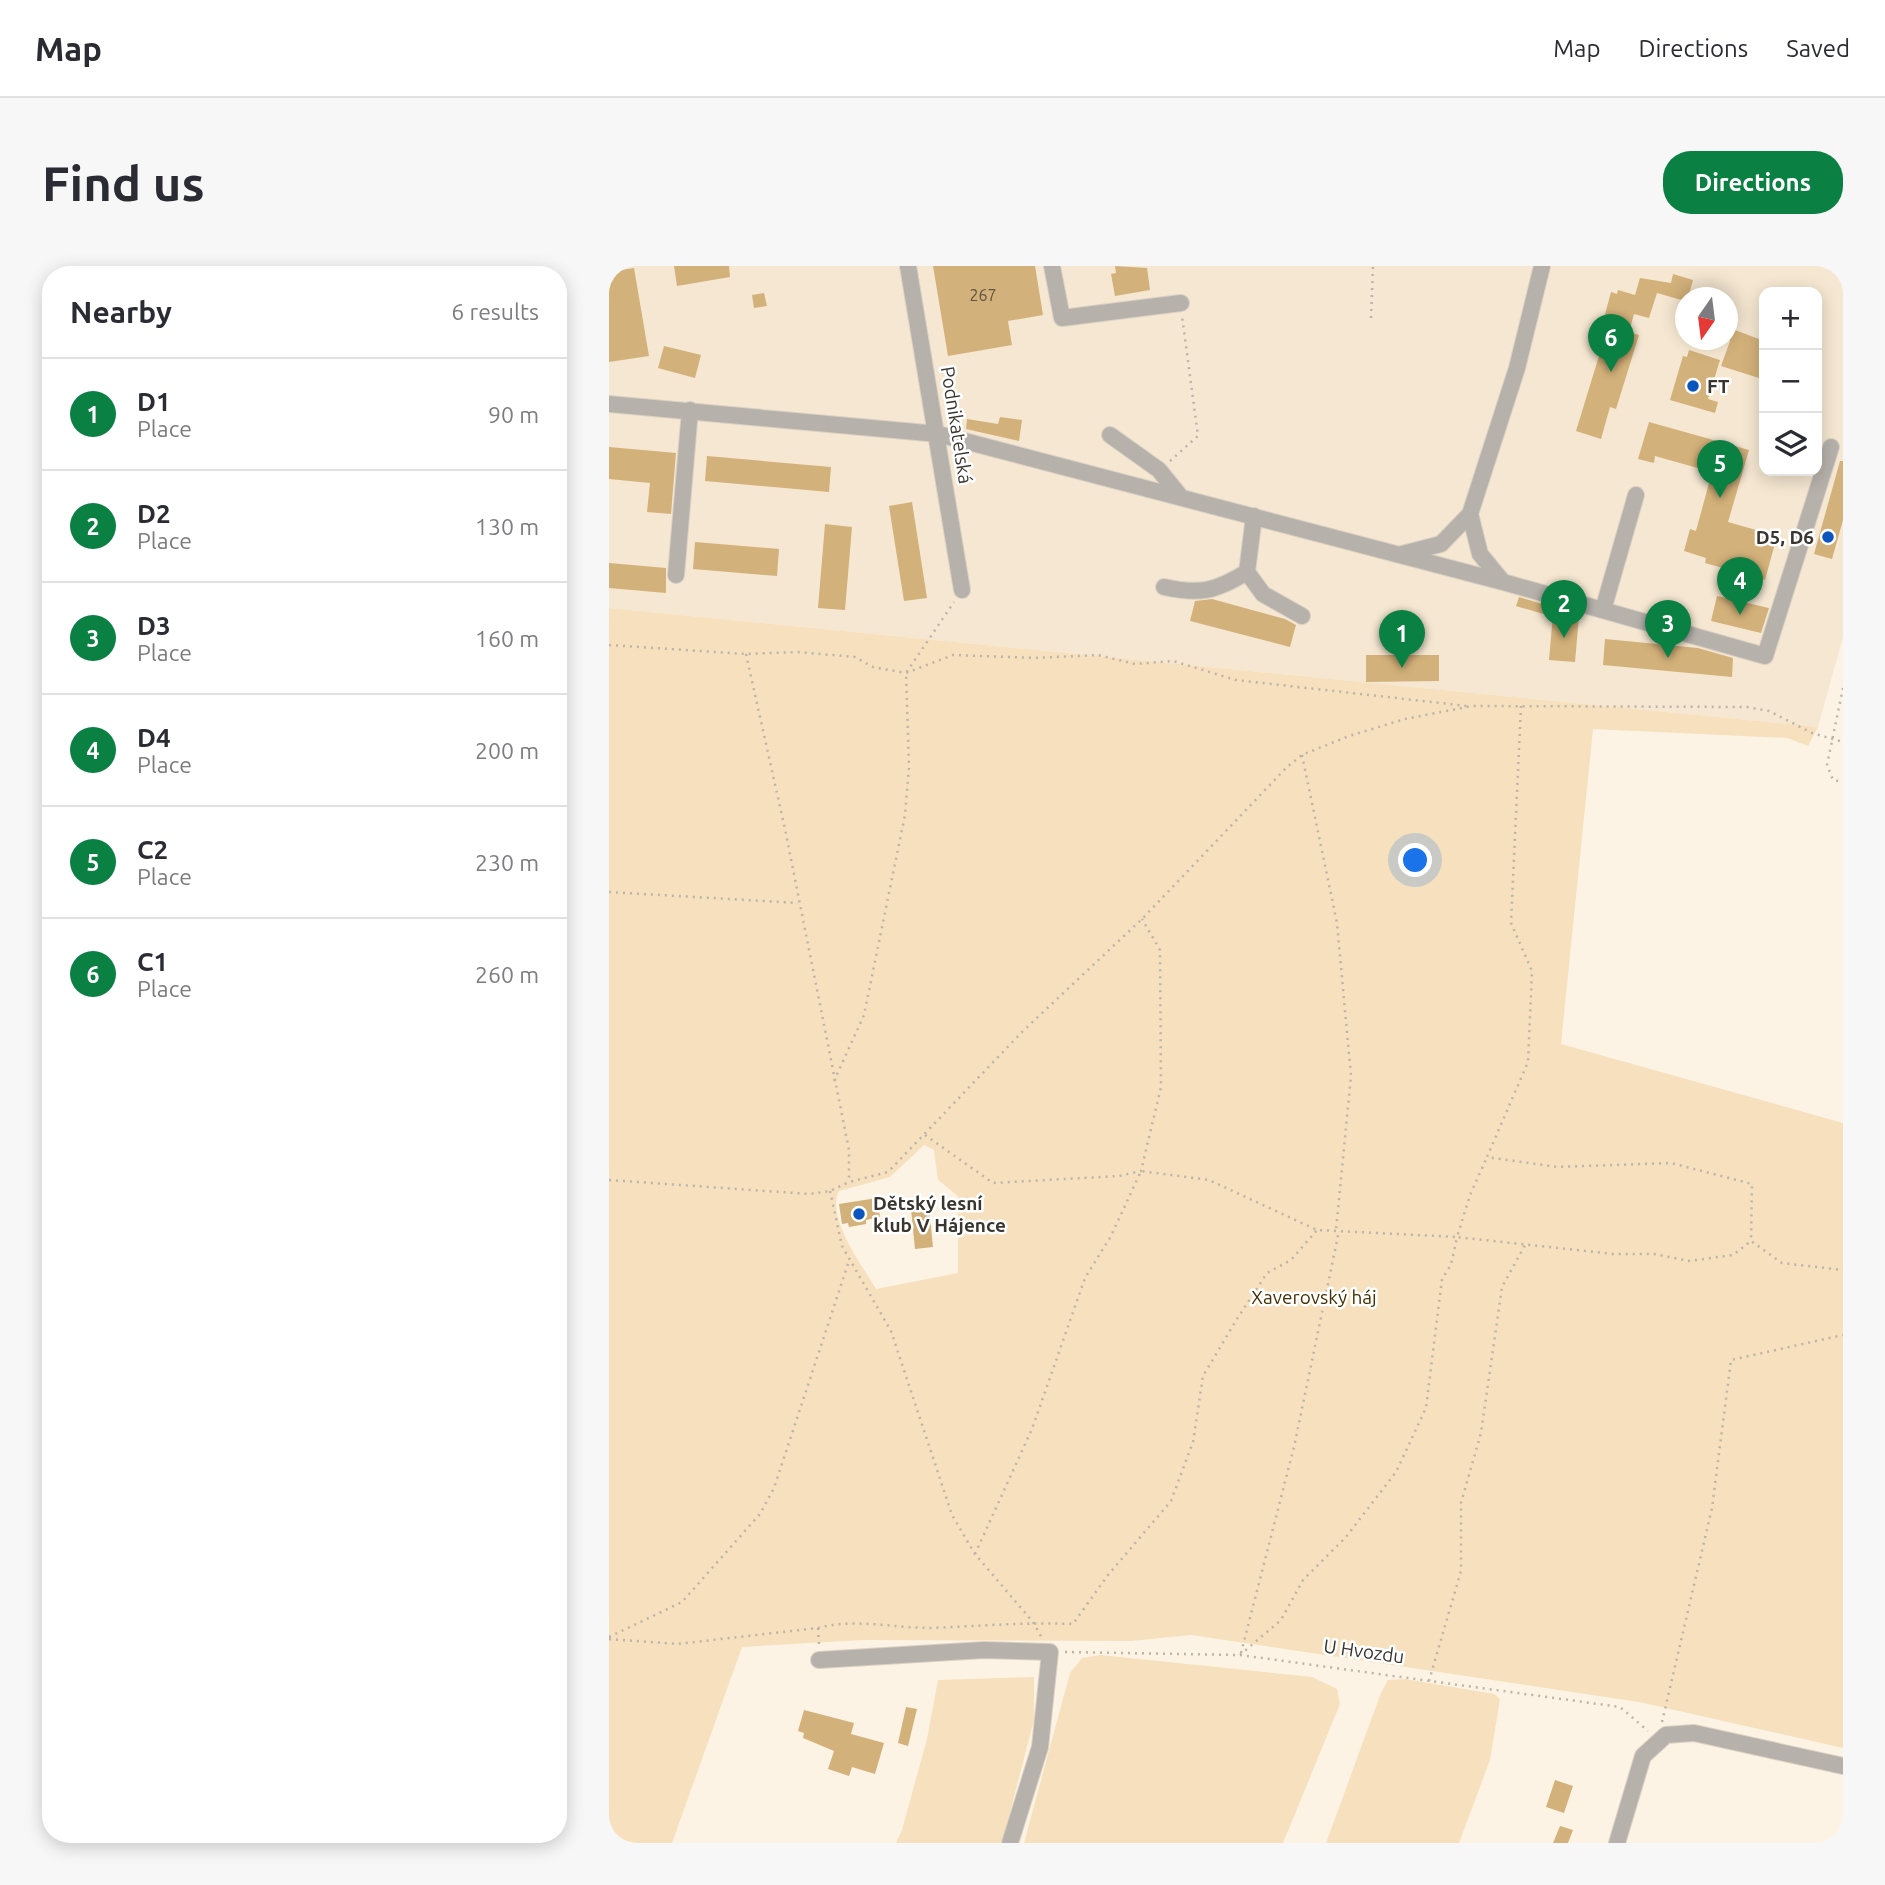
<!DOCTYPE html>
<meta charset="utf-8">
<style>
:root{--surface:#fff;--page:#f7f7f7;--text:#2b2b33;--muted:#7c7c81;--line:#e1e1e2;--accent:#0b8043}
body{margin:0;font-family:Ubuntu,sans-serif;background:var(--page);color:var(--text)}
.controls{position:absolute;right:21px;top:21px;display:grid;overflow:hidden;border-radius:14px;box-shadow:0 4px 18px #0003}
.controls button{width:63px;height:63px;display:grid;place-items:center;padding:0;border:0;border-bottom:2px solid var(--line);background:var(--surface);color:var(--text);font:35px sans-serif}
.compass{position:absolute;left:1066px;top:21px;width:63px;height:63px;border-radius:50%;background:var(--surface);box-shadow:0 4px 18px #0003;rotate:194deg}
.you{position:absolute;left:807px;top:595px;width:24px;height:24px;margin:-18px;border:5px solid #fff;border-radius:50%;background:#1a73e8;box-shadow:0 0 0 10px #1a73e833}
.badge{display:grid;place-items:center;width:46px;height:46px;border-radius:50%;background:var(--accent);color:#fff;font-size:23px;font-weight:700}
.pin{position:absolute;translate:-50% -58px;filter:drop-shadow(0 2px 4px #0008)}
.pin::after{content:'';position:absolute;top:37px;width:24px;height:21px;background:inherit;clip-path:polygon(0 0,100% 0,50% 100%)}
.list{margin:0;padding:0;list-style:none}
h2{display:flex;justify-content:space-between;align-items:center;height:91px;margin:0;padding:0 28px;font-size:30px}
h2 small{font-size:23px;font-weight:400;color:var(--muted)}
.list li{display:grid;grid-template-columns:46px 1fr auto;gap:21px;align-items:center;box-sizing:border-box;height:112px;padding:0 28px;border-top:2px solid var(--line)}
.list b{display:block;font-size:26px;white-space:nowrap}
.list p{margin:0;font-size:23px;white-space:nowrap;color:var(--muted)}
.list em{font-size:23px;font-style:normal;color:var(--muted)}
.icon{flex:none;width:38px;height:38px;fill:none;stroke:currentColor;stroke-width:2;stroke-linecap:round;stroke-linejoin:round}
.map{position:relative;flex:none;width:1234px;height:1577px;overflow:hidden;border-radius:28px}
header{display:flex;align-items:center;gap:42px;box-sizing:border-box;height:98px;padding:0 35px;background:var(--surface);border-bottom:2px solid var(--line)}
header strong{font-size:33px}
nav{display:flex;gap:38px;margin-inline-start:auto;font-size:24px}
.intro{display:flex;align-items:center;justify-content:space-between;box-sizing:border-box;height:168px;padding:0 42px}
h1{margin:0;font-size:49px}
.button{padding:18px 32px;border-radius:28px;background:var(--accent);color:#fff;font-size:24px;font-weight:700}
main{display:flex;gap:42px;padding:0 42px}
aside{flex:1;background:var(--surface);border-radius:28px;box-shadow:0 4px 18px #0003}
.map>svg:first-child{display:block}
.built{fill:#f5e7d1;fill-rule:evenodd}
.green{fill:#f6e0bd;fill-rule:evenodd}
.building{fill:#d3b17a}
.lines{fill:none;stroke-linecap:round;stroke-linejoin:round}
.minor-casing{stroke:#dad1c3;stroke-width:18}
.path{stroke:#bcb4a8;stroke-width:2.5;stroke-dasharray:2 5;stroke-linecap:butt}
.minor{stroke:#b6b1ab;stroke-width:16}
.poi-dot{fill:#0b55bf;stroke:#fff;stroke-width:2.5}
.labels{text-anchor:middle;stroke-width:5;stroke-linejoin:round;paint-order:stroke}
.number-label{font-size:16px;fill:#605442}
.poi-label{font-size:19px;font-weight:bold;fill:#39352f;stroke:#fff;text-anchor:start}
.street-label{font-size:19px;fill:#39352f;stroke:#fff}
.park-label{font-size:19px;fill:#462f00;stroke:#fff}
</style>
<header>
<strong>Map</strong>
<nav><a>Map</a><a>Directions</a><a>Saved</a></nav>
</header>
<div class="intro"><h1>Find us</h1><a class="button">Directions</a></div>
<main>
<aside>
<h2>Nearby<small>6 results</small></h2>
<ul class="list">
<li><span class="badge">1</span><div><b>D1</b><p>Place</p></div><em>90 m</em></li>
<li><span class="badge">2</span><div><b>D2</b><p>Place</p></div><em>130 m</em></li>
<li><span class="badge">3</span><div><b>D3</b><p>Place</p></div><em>160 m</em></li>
<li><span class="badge">4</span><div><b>D4</b><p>Place</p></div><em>200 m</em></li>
<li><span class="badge">5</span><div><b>C2</b><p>Place</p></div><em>230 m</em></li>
<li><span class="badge">6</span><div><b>C1</b><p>Place</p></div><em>260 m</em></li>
</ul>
</aside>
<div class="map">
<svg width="1234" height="1577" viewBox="0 0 1234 1577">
<rect width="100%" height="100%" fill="#fdf3e4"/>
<path class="built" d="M0 0H1234V371L1209 461 0 342ZM1155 26H1208V205H1155ZM1076 32H1118V74H1076Z"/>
<path class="green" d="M0 342 1209 461 1199 480 1178 472 984 463 952 778 1234 857V1482L1030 1436 582 1369 522 1375 253 1374 133 1381 63 1577H0ZM315 879 325 884 329 914 349 930V1007L267 1023C253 999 217 952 230 925L281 911Z
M491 1389 703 1411 728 1423 731 1438 674 1577H415L461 1407 473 1392Z
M425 1411V1454L393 1577H287L293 1564 318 1473 329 1414Z
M796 1413 885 1428 891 1433 881 1494 850 1577H717L772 1427 779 1414Z"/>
<path class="building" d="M65 0H120L121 11 68 20Z
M324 0H426L434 49 399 55 403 79 339 90Z
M506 0 538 2 541 24 506 30 502 8 507 7Z
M25 2 40 90 0 96V6Z
M1064 8 1084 14 1079 32 1076 35 1048 27 1040 52 1025 48 1020 66 1030 69 1007 143 1001 141 992 173 967 165 1001 54 995 52 1002 26 1008 28 1009 24 1026 29 1031 12 1062 17Z
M155 27 158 40 145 42 143 29Z
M1118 61 1155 75 1153 113 1112 100 1121 75Z
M55 80 92 89 86 112 49 102Z
M1080 84 1111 94 1099 133 1109 136 1106 147 1061 134 1074 90 1078 91Z
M391 151 413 154 410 175 357 163 358 153 389 158Z
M1040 156 1140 184 1119 256 1168 270 1156 314 1096 297 1097 292 1075 285 1081 263 1087 265 1103 206 1046 190 1045 197 1029 193Z
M0 181 67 187 62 248 38 246 41 217 0 213Z
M98 190 222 201 220 226 96 215Z
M1231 195H1234V254L1223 293 1205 288Z
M303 236 318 332 295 335 280 240Z
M216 258 243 261 236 344 209 342Z
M86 276 170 283 168 310 84 303Z
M0 297 57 302V327L0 322Z
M1108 330 1160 342 1152 367 1102 355Z
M910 331 944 341 941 350 907 340Z
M603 333 676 353 687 359 681 381 581 355 586 335Z
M944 348 970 350 966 396 940 394Z
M996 373 1089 382 1124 392 1123 411 994 399Z
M757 389H830V415L757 416Z
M268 932 271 951 257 954V958L240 961 239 957 233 958 230 938Z
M320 941 324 981 306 983 302 943Z
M297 1441 308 1443 299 1480 289 1477Z
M195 1444 245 1457 242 1468 275 1477 266 1508 243 1501 240 1510 219 1503 225 1485 194 1472 195 1467 189 1465Z
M946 1514 964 1520 955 1547 937 1541Z
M951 1560 964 1564 959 1577H944Z"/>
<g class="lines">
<g class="minor-casing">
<path id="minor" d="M299 0 353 324
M443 0 453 52 572 37
M0 138 329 168 894 316 1156 390 1222 181
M501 169 550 204 571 230
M793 288 832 278 861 248
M638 306 654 328 693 350
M67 309 81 144
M894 316 871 288 861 248 908 102 933 0
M555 321C591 329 607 325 638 306L645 250
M994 344 1027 229
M210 1394 375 1384 441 1386 431 1481 401 1577
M1008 1577 1034 1490 1057 1469 1085 1467 1234 1500"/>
</g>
<path class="path" d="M762 52 764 0
M561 195 589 170 573 50
M0 379 137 388 188 386 246 391 264 401 297 407 344 389 426 392 489 389 526 398 564 395 627 414 858 440
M137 388 176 563 240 884V916
M1234 422 1218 499 1224 514 1234 516
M912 440 902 657 923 705 919 796 878 891 948 901 1062 897 1143 918 1142 975 1173 997 1234 1004
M693 489 728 657 742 810 727 964
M0 626 189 637
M225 815 255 749 296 549 300 501 297 407 345 336
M316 869 384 917 510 910 532 905 552 821 551 684 533 653
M0 914 200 928 221 925 240 916 279 906 414 765 533 653 678 501 693 489 740 470 796 453 863 440 1138 441 1160 445 1203 467 1234 476
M221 925 233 980 282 1065 343 1249 366 1288 424 1356 433 1372
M366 1288 423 1163 476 1012 502 970 532 905 600 914 708 964 848 971 861 929 878 891
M209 1362 210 1379
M0 1371 73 1336 151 1248 165 1222 240 995
M0 1373 68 1378 209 1362C245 1352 285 1362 322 1362 370 1360 417 1356 464 1358L499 1309 562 1235 584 1176 594 1110 628 1053 658 1007 682 994 708 964
M456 1386 631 1389 1011 1441 1039 1465
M632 1387 685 1181 730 965
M631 1389 672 1354 694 1314 737 1271 787 1206 817 1142 833 1013 842 999 848 971 1004 988H1045L1080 995 1124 989 1142 975
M820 1415 852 1305V1237L872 1167 893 1021 916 979
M1053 1456 1103 1242 1122 1094 1234 1069"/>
<use href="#minor" class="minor"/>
</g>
<g class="poi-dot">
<circle cx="1084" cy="120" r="7"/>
<circle cx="1219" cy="271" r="7"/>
<circle cx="250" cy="948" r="7"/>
</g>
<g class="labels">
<g class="number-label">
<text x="374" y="35">267</text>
</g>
<g class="poi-label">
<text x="1098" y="127">FT</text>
<text x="1205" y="278" text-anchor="end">D5, D6</text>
<text x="264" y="944">Dětský lesní<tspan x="264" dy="22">klub V Hájence</tspan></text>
</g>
<g class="street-label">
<text transform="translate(348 159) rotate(81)" y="7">Podnikatelská</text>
<text transform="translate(755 1385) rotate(8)" y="7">U Hvozdu</text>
</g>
<g class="park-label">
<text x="705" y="1038">Xaverovský háj</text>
</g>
</g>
</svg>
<div class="controls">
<button>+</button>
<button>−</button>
<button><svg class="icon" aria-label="layers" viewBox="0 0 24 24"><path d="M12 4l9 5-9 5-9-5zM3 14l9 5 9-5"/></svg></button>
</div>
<svg class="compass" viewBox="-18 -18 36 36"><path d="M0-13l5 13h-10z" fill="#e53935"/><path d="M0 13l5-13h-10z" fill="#7c7c81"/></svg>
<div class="you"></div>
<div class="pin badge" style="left:793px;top:402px">1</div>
<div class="pin badge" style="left:955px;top:372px">2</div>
<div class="pin badge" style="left:1059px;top:392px">3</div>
<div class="pin badge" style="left:1131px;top:349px">4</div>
<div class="pin badge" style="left:1111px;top:232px">5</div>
<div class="pin badge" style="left:1002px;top:106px">6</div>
</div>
</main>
